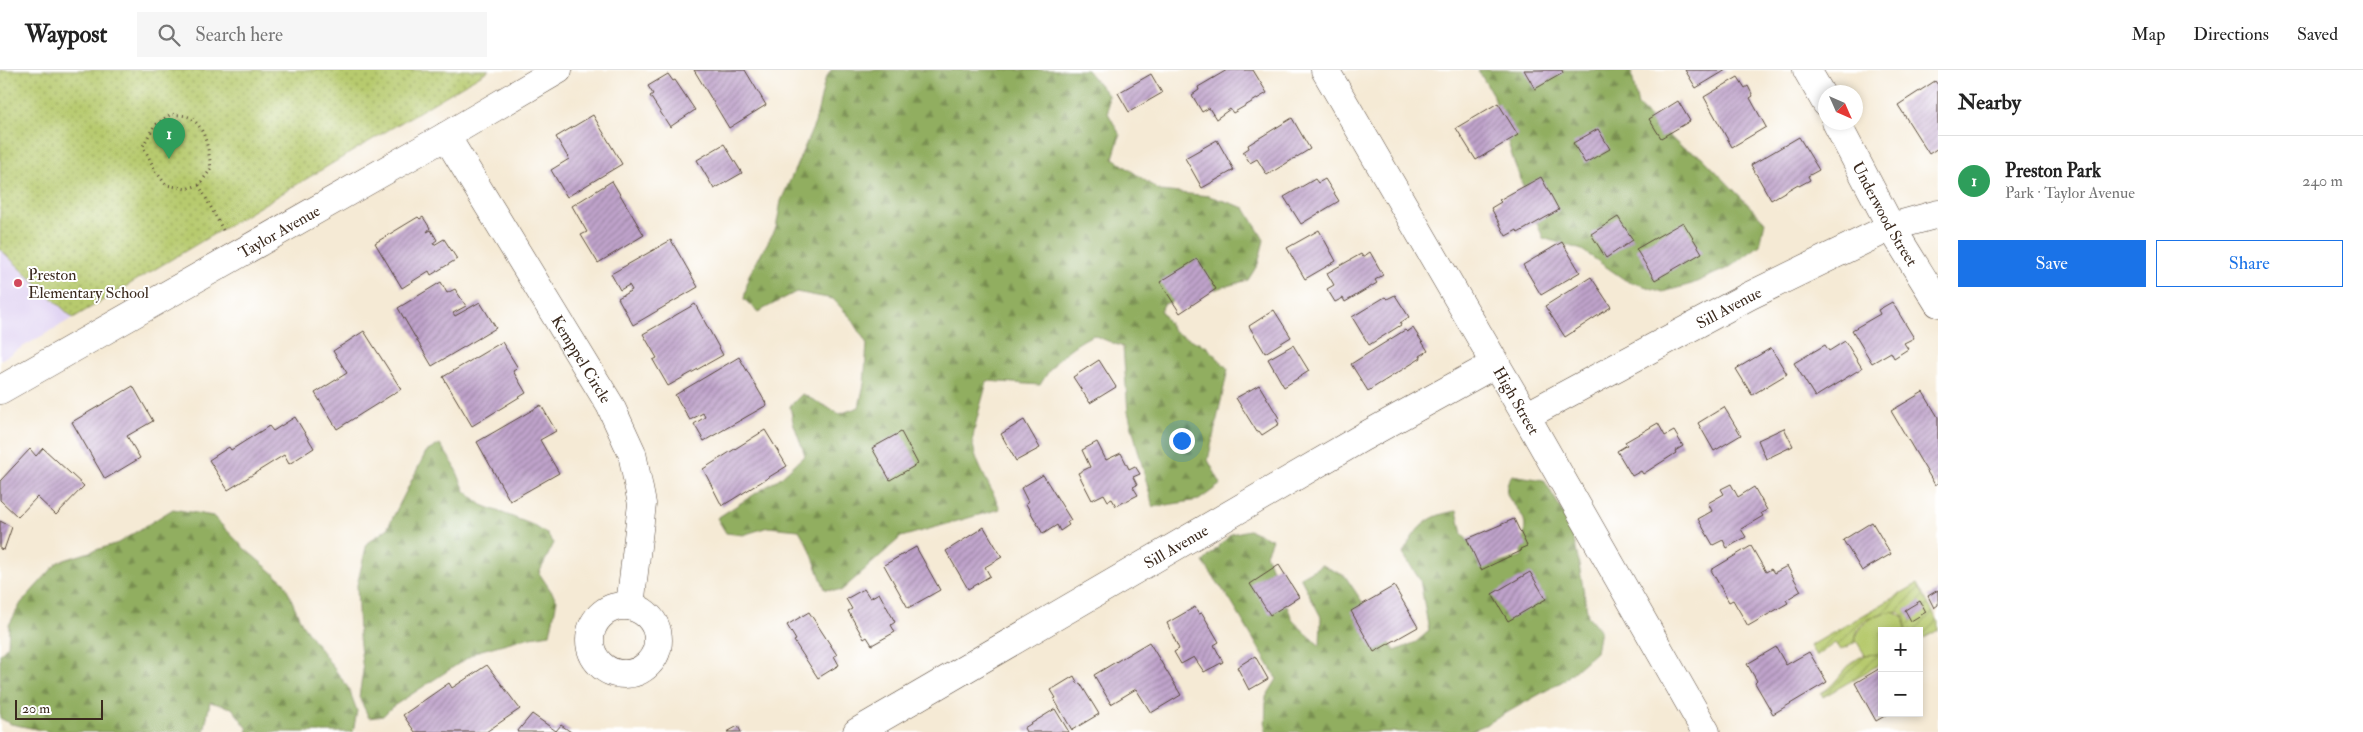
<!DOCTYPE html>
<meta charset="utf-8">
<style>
:root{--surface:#fff;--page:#f6f6f6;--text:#222;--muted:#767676;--line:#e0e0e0;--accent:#1a73e8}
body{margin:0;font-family:"IM FELL Double Pica",serif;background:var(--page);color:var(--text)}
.controls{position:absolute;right:15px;bottom:15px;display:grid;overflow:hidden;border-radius:0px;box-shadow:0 2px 8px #0003}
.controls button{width:45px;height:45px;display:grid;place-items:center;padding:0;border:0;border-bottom:1px solid var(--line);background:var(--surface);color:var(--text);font:25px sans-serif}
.compass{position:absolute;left:1818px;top:15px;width:45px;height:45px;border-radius:50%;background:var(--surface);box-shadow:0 2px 8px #0003;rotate:135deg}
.scale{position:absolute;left:15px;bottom:12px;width:88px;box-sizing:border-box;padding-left:5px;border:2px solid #3b2a1e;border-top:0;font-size:14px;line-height:18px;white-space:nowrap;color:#3b2a1e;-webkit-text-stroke:4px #fff;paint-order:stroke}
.you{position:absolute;left:1181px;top:370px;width:18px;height:18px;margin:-12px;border:4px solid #fff;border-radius:50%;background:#1a73e8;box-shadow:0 0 0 8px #1a73e833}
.badge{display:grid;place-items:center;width:32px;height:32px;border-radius:50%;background:var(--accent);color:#fff;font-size:16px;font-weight:700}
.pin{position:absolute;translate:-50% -41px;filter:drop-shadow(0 1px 2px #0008)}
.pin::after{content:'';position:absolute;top:26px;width:18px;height:15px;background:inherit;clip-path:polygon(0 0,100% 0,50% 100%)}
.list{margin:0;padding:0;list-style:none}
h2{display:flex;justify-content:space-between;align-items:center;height:65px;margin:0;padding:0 20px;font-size:21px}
h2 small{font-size:16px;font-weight:400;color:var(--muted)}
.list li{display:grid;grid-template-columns:32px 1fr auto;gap:15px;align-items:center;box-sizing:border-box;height:90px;padding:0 20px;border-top:1px solid var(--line)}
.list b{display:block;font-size:19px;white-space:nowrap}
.list p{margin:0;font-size:16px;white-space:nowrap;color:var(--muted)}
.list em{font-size:16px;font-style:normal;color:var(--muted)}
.actions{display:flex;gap:10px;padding:15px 20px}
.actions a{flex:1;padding:11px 0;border:1px solid var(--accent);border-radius:0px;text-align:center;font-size:18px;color:var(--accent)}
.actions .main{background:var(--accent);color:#fff}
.icon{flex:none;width:28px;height:28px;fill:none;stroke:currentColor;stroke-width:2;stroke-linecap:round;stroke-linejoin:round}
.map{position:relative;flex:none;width:1938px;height:662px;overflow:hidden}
header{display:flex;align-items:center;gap:30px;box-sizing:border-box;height:70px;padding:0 25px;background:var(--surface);border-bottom:1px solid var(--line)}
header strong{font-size:24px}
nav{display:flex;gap:28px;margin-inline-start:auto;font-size:18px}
.search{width:350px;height:45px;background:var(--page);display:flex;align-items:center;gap:12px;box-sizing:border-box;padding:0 18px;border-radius:0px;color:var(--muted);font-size:19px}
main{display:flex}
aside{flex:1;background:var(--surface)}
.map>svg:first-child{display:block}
.built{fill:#e1d4f3}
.grass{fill:#b7ca6e;stroke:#797a46}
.forest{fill:url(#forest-firs);stroke:#666c40}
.park{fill:url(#park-dots);stroke:#797a46}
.garden{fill:url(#garden-furrows);stroke:#797a46}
.building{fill:url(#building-hatch)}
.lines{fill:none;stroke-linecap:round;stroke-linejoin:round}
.street-casing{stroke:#574739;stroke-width:29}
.path{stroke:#574739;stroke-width:3;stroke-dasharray:1 4;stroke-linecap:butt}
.street{stroke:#fff;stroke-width:28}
.poi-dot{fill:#d1495b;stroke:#fff;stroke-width:2}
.labels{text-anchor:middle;stroke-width:4;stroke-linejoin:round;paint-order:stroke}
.street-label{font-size:16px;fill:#3b2a1e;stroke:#fff}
.poi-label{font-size:16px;fill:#3b2a1e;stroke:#fff;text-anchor:start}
</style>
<header>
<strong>Waypost</strong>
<div class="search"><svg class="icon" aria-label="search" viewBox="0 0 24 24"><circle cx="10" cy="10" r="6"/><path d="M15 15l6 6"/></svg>Search here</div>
<nav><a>Map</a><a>Directions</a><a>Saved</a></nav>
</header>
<main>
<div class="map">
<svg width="1938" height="662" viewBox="0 0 1938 662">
<defs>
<pattern id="forest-firs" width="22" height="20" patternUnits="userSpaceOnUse" patternTransform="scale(1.25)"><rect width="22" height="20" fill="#91ae61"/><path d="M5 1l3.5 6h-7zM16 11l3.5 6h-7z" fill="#788e4f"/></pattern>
<pattern id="park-dots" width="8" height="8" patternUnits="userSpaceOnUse" patternTransform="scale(1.25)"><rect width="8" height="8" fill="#b7ca6e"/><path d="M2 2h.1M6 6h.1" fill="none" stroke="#96a45a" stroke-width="1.8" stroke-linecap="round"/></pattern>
<pattern id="garden-furrows" width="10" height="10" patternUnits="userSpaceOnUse" patternTransform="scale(1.25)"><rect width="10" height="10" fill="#b7ca6e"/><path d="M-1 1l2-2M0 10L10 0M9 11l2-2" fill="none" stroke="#96a45a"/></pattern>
<pattern id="building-hatch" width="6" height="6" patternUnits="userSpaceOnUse" patternTransform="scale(1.25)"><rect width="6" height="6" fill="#bfa3cb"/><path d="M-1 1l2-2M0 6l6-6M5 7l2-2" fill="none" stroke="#9c85a4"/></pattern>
</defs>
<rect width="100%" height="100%" fill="#fff"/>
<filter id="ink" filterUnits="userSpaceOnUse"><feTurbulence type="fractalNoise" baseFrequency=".02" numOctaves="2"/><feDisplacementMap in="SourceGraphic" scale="10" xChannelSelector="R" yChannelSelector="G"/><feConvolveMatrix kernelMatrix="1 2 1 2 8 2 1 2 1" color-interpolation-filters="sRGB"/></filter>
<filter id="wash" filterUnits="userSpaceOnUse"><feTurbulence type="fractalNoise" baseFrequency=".0096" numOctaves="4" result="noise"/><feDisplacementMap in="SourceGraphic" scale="20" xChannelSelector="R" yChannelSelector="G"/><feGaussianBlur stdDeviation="1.12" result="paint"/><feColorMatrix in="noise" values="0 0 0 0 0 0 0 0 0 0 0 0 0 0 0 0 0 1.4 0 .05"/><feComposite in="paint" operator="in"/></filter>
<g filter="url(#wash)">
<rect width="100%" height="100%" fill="#f5ead5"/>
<path class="built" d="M0 179 73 248 0 290Z"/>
<path class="grass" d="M1893 541 1904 547 1906 561H1882V584L1865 585 1855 569C1862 551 1875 544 1893 541Z"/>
<path class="forest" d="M831 0H1087L1108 25V43L1120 65 1113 88 1160 121 1209 126 1245 138 1264 170 1258 194 1248 210 1164 234 1161 241 1174 262 1207 277 1228 299 1208 390 1221 414 1199 430 1153 437 1128 342 1123 277 1093 265C1067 278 1055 290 1040 315L987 311C984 325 971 364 973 375 977 398 992 417 1000 439L901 467 841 521 825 519 809 477 799 460 768 457 743 465 726 463 717 448 780 408 805 385 793 352 790 336 802 324 840 344 859 337 864 314 867 274 852 249 833 229 796 222 758 242 744 229 749 205 776 158 781 131 815 53 825 10Z
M1478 0H1631L1638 36 1680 76 1701 86 1765 152 1760 175 1730 197 1692 214 1663 222 1625 210 1582 180 1543 168 1514 92 1494 27Z
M440 374 454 395 465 421 482 435 533 455 547 464 554 473 539 503 557 530 550 564 525 568 478 581 392 637 383 646 369 648 359 627 363 601 359 566 357 515 367 473 387 459 426 382Z
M1512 405 1544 410 1568 451 1576 478 1588 546 1600 560 1596 582 1563 611 1485 655 1468 662H1265L1266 627 1277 609 1230 530 1203 492 1231 464 1249 460 1272 469 1266 484 1293 551 1320 576 1321 547 1300 507 1322 495 1345 506 1395 581 1416 572 1429 561 1420 510 1403 484C1416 457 1427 445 1457 441L1462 464 1490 496 1522 486C1522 476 1527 459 1524 450 1517 432 1497 428 1512 405Z
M173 439 213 446 245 479 284 512 302 554 349 619 357 641 353 662H247L248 659 232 638 210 632 204 662H51L11 654 0 648V584L8 575 9 555 21 533 58 492 118 473Z"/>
<path class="park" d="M0 0H489L73 248 0 179Z"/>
<path class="garden" d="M1917 514 1938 551V560L1919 571V561H1906L1905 547 1899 542C1883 539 1852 552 1856 572L1840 580 1835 573 1816 586 1810 576Z
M1882 584V593L1823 627 1821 623C1838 615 1846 590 1866 585 1871 584 1877 585 1882 584Z"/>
<g id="blocks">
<path class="building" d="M694 0H745L766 35 729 58Z
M1227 0H1253L1267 23 1233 43 1230 39 1216 49 1209 38 1202 42 1192 25 1199 20 1198 17Z
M1524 0H1562L1563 3 1535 19Z
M1685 0H1726L1696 18Z
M668 4 673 11 675 10 695 40 670 57 650 26 653 24 648 16Z
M1151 4 1162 23 1129 42 1118 23Z
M1738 7 1745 18 1748 16 1753 26 1750 28 1766 57 1732 77 1704 27Z
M1935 11 1938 15V78L1929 84 1898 35Z
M1678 31 1690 51 1661 68 1649 49Z
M1498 33 1518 65 1476 90 1456 58Z
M593 45 622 94 567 127 551 100 569 89 556 67Z
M1292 48 1310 79 1267 105 1257 89 1250 93 1243 82 1249 78 1248 75Z
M1598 59 1610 79 1585 93 1573 73Z
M1799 67 1819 100 1808 106 1810 110 1799 116 1798 114 1771 130 1751 95Z
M1217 70 1234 100 1202 118 1185 88Z
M724 74 742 103 714 119 697 90Z
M1541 107 1559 140 1518 163 1517 160 1506 166 1491 138 1501 132 1499 130Z
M1315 109 1318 113 1325 109 1339 131 1301 154 1284 127Z
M612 111 644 165 598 193 581 165 587 162 572 136Z
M418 147 420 149 423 147 430 158 427 162 431 160 437 170 433 173 434 175 444 169 457 189 431 205 429 201 402 218 375 173Z
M1618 147 1633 170 1606 188 1591 164Z
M1683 152 1702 183 1655 210 1636 179Z
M1319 160 1336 191 1305 209 1287 178Z
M671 170 698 217 633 255 618 228 632 220 629 215 620 220 611 204Z
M1562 172 1580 202 1541 225 1523 195Z
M1370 182 1383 205 1375 210 1377 213 1345 232 1343 228 1335 232 1327 219 1334 215 1327 203 1361 184 1363 187Z
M1197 189 1216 219 1180 243 1160 212Z
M1591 207 1611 237 1565 267 1545 236Z
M441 212 447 223 455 219 466 236 453 243 455 246 480 232 496 258 432 296 398 238Z
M1395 225 1409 247 1400 253 1401 255 1369 275 1352 247 1385 227 1387 229Z
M1892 232 1914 268 1904 273 1908 279 1894 288 1891 282 1872 293 1852 260 1880 244 1878 240Z
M695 234 723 285 668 316 653 290 657 288 643 264Z
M1274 240 1291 267 1265 283 1249 256Z
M1413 258 1428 281 1420 286 1421 288 1368 321 1351 294 1405 260 1407 262Z
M364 261 401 319 337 359 315 323 347 303 333 281Z
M1845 271 1862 298 1815 327 1794 293 1825 275 1829 281Z
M502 272 518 298 513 301 526 323 472 356 443 307Z
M1293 275 1309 301 1284 317 1268 289Z
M1771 278 1787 304 1752 325 1736 299Z
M739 287 767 335 704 371 694 354 705 347 703 343 690 350 675 325Z
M1099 290 1116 317 1090 333 1073 307Z
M1259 315 1279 348 1276 349 1279 354 1262 365 1259 361 1257 362 1236 328Z
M133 316 153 351 127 366 140 388 105 409 72 352Z
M1923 322 1938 347V413L1935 415 1891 341Z
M541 335 556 361 540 370 559 403 510 431 477 372Z
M1724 337 1741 365 1714 381 1698 353Z
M295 347 314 378 289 394 284 385 228 420 209 390 229 377 231 380 269 356 273 361Z
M1024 350 1040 378 1016 391 1001 364Z
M1658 353 1665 366 1674 361 1683 376 1675 381 1676 383 1643 404 1641 401 1632 406 1617 381 1627 375 1625 372Z
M1784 358 1793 376 1766 389 1758 370Z
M765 360 787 396 722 436 703 399Z
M901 362 918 394 890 410 872 378Z
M1097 372 1106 390 1121 383 1129 399 1135 396 1140 404 1133 407 1137 415 1133 417 1138 425 1116 436 1112 429 1108 431 1104 424 1092 430 1078 403 1090 397 1082 380Z
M43 378 84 416 56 445 37 427 18 447 0 430V411L30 379 36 386Z
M1043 405 1071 450 1067 452 1069 455 1060 461 1057 455 1043 464 1026 434 1028 432 1021 418Z
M1731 414 1738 427 1754 417 1767 440 1761 443 1763 446 1741 459 1746 467 1727 478 1723 470 1713 475 1698 449 1712 441 1708 433 1724 424 1721 419Z
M1514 449 1527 476 1520 479 1521 481 1481 500 1467 469Z
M0 451 12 457 4 480 0 479Z
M1872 452 1891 484 1862 501 1843 470Z
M984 457 1002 487 985 497 990 506 968 519 946 481Z
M1751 476 1766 502 1771 499 1774 503 1787 496 1801 521 1786 530 1788 533 1748 556 1733 530 1729 532 1711 500Z
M916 477 940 520 908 538 884 495Z
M1279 495 1299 527 1270 545 1250 514Z
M1530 502 1546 529 1508 551 1492 524Z
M1394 516 1418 557 1374 582 1351 541Z
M864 519 870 528 879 523 895 552 891 555 895 562 872 575 867 567 864 569 848 541 852 539 846 529Z
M1938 520V535L1934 538 1928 526Z
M1920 531 1926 542 1911 551 1905 540Z
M1195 537 1199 544 1202 543 1219 572 1214 575 1223 592 1204 602 1194 587 1181 594 1174 582 1179 579 1167 553Z
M809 542 837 585 834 586 839 595 818 608 794 571 796 570 787 555Z
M1149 572 1181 625 1151 643 1136 619 1111 634 1094 605Z
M1776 577 1786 595 1809 582 1827 612 1773 644 1755 613 1757 611 1747 594Z
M1255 586 1268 609 1249 620 1237 597Z
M487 595 520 639 486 662H415L403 645 449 613 452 618Z
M1882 597V643H1890L1876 651 1855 613Z
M1074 606 1078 614 1080 613 1099 644 1072 660 1054 629 1056 628 1051 620Z
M1055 639 1069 662H1026L1024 658Z
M532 644 556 661 561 655 571 662H517Z
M738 656 741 662H727Z"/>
</g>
</g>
<g filter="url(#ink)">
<use href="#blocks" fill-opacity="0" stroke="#574739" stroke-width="1"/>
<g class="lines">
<g class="street-casing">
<g id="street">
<path id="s1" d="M1325 0 1526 346 1706 662"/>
<path d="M1807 0 1826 33"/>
<path id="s2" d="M1836 52 1891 157 1938 233"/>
<path id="s3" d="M446 66 610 335 632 383 642 434 630 536"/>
<path id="s4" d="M0 320 446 66 558 0"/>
<path id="s5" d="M1526 346 1749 226 1891 157 1938 144"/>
<circle cx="624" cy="570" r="34"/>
<path id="s6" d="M857 662 1363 367 1495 294"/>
</g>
</g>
<path class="path" d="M199 115 186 119 166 115 155 100 143 76 154 56 171 44C177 45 186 45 191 48 206 58 209 82 211 99L199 115 223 160"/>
<use href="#street" class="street"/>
</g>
</g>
<circle class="poi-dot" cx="18" cy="213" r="5"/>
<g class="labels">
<g class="street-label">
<text dy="6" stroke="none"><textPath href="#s2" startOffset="104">Underwood Street</textPath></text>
<text dy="6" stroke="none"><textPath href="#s4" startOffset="321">Taylor Avenue</textPath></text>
<text dy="6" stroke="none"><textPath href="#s5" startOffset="230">Sill Avenue</textPath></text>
<text dy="6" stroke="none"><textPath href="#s3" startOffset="261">Kemppel Circle</textPath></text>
<text dy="6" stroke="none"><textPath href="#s1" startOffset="382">High Street</textPath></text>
<text dy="6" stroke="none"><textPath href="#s6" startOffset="369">Sill Avenue</textPath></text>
</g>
<g class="poi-label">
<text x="28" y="210">Preston<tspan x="28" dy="18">Elementary School</tspan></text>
</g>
</g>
</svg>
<div class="controls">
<button>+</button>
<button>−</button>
</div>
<svg class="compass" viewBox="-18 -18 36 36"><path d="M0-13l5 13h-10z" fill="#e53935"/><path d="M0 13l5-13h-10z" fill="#767676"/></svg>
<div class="scale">20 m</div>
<div class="you"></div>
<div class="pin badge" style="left:169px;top:89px;background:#2e9e5b">1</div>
</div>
<aside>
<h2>Nearby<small></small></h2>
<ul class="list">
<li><span class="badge" style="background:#2e9e5b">1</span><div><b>Preston Park</b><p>Park · Taylor Avenue</p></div><em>240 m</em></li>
</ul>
<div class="actions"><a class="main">Save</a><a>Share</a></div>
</aside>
</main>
